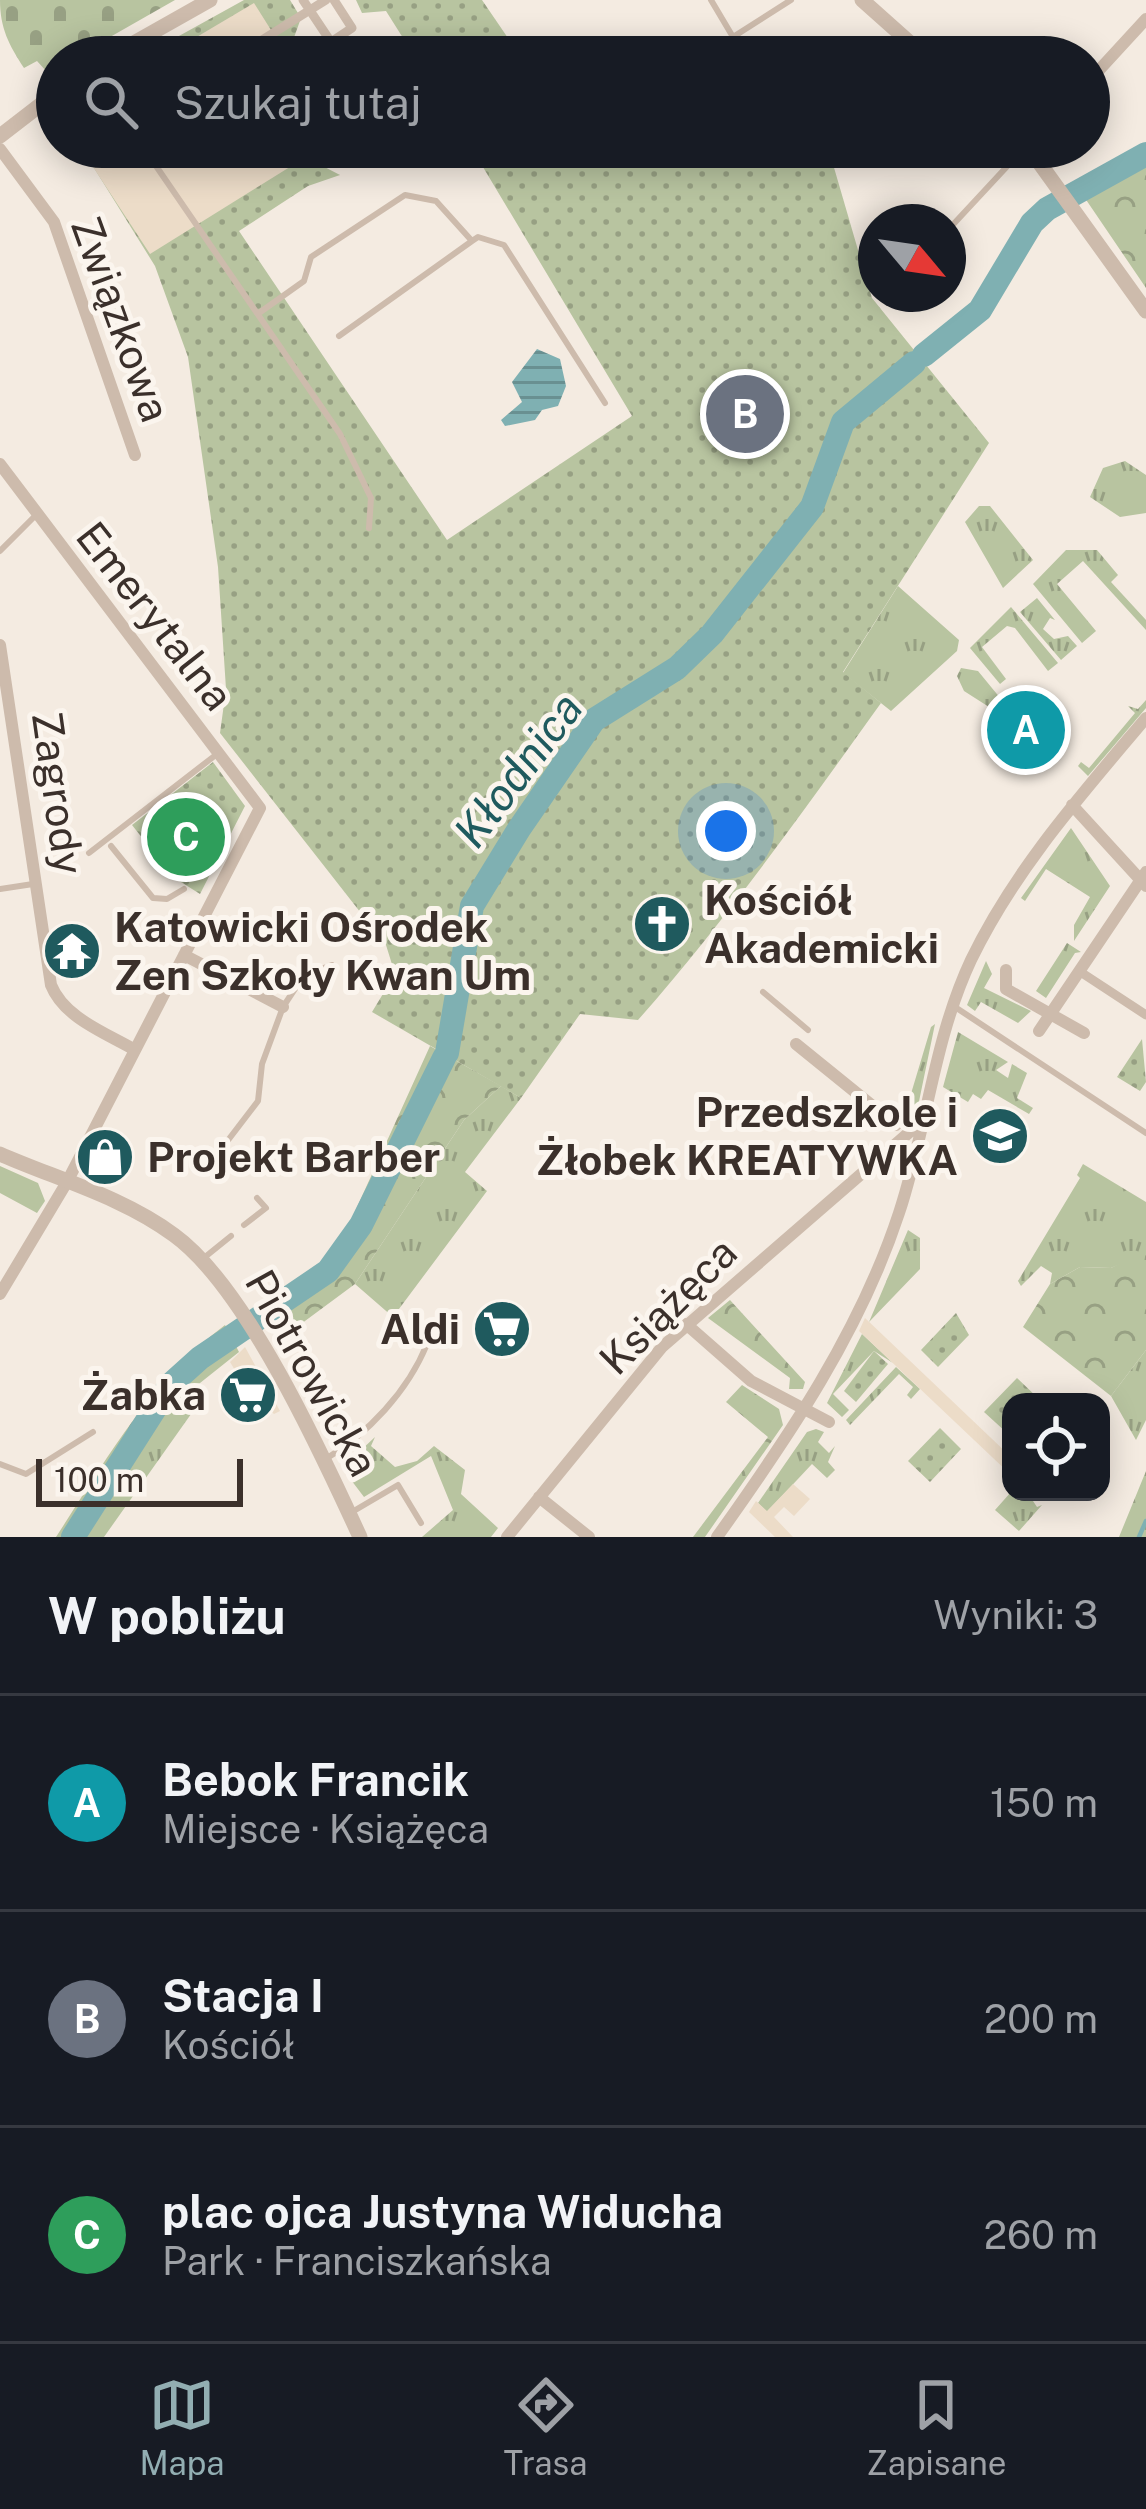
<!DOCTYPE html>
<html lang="pl">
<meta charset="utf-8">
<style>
:root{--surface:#171b24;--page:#242831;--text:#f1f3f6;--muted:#9ea1a6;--line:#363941;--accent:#92aeb2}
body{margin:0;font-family:"Public Sans",sans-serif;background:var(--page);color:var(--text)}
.controls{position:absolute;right:36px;bottom:36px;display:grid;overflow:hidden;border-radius:24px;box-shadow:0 6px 30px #0003}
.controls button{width:108px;height:108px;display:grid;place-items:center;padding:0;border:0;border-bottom:3px solid var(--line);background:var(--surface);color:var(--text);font:60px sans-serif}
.compass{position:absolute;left:858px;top:204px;width:108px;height:108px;border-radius:50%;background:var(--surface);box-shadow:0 6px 30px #0003;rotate:119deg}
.scale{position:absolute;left:36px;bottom:30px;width:207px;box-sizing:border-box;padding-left:12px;border:6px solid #3b302b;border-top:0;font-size:33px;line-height:42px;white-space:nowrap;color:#3b302b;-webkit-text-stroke:9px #fbf5ee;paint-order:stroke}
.you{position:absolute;left:726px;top:831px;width:42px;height:42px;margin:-30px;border:9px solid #fff;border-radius:50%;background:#1a73e8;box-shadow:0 0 0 18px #1a73e833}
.badge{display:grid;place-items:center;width:78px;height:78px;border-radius:50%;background:var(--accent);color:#fff;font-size:39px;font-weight:700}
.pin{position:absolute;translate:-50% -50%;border:6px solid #fff;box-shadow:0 3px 12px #0006}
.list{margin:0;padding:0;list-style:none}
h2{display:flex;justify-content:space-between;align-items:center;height:156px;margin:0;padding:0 48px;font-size:51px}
h2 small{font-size:39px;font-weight:400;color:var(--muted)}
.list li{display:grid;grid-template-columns:78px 1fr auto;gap:36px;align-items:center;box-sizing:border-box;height:216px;padding:0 48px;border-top:3px solid var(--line)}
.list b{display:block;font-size:45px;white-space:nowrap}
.list p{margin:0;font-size:39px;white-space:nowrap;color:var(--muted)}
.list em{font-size:39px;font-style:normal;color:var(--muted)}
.icon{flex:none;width:66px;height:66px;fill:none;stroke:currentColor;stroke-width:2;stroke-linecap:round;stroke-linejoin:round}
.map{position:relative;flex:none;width:1146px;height:1537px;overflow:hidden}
.search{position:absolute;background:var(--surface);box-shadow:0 6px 30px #0003;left:36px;right:36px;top:36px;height:132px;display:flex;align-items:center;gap:30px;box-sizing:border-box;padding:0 42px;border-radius:66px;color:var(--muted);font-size:45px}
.sheet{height:804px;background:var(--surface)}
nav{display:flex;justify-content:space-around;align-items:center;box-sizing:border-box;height:168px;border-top:3px solid var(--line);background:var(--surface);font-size:33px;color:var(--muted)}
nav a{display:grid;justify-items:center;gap:6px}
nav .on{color:var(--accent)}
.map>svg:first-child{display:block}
.grass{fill:url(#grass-tufts)}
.forest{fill:url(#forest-crowns)}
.cemetery{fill:url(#cemetery-stones)}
.park{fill:url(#park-dots)}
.pitch{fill:#b8c4a0}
.plaza{fill:#ecdcc8}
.water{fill:url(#water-rules)}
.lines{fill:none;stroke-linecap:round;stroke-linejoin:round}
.stream{stroke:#7fb0b2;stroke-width:4.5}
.river{stroke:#7fb0b2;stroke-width:24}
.service{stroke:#cdbbac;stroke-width:6}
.pedestrian{stroke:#cdbbac;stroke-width:9}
.minor{stroke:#cdbbac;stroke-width:12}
.tertiary{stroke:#cdbbac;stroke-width:15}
.labels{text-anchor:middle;stroke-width:10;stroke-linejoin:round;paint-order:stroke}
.street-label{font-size:42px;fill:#3b302b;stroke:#fbf5ee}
.poi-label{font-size:42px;font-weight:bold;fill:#3b302b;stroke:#fbf5ee;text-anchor:start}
.water-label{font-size:45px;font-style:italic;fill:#1f5a5e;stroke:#fbf5ee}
</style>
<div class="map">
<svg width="1146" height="1537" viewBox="0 0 1146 1537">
<defs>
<pattern id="grass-tufts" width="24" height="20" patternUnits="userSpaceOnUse" patternTransform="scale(3)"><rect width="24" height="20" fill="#b8c4a0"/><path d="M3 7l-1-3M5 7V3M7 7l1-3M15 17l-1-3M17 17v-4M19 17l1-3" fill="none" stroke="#97a083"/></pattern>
<pattern id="forest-crowns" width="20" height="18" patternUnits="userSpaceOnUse" patternTransform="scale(3)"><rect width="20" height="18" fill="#b8c4a0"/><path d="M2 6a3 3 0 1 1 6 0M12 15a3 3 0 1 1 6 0" fill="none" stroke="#97a083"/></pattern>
<pattern id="cemetery-stones" width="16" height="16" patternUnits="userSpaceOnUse" patternTransform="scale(3)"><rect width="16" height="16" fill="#b8c4a0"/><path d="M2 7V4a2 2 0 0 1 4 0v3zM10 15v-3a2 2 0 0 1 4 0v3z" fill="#97a083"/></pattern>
<pattern id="park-dots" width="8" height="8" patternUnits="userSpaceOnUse" patternTransform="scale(3)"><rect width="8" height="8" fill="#b8c4a0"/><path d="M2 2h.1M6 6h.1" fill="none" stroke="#97a083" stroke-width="1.8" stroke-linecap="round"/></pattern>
<pattern id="water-rules" width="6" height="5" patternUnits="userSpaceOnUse" patternTransform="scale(3)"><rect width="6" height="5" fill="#7fb0b2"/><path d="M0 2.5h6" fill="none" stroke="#699091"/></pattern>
</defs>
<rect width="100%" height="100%" fill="#f4ebe1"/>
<path class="grass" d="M1125 461 1146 475V513L1120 517 1090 497 1103 468Z
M979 506H990L1033 560 1003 588 965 522Z
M1066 550H1097L1118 575 1111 582 1146 620V630L1083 561 1057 584 1096 631 1082 643 1033 584Z
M898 586 959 640 957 651 891 711 843 673Z
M1037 598 1055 620 1050 618 1043 629 1054 639 1068 636 1077 646 1061 660 1020 612Z
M1011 607 1058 663 1048 671 1015 628 1007 626 982 647 1006 679 1000 684 970 648Z
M961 668 978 671 1028 732 964 691 957 676Z
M1146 700V708L1088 776 1078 766 1081 762 1089 768 1135 713 1128 706 1138 709Z
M1071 828 1110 886 1074 941V925L1090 897 1046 869 1025 901 1021 898Z
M1067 943 1081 952 1075 953 1046 998 1036 991Z
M986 961 992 974 984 988 1031 1011 1018 1023 981 1002 975 1011 967 1005Z
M935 1024 917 1111 904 1117 931 1027Z
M958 1032 1008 1062 996 1070 1008 1078 1012 1064 1027 1073 1017 1098 1033 1108 1029 1114 988 1090 981 1099 973 1094 968 1102 943 1087Z
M501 1086 521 1098 465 1172 487 1191 393 1317 355 1284 464 1120Z
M1083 1164 1146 1202V1253L1111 1268 1080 1267 1050 1284 1052 1273 1041 1266 1021 1286 1018 1281 1080 1178 1077 1175Z
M0 1166 38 1183 45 1201 37 1213 0 1193Z
M908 1230 920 1238V1269L869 1322Z
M225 1325 239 1352 195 1387 201 1400 104 1537H56C106 1460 150 1381 225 1325Z
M862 1334 893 1363 874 1351 833 1394 849 1410 842 1417 827 1403Z
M1146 1350V1420L1136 1440 1111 1396Z
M896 1367 920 1389 911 1399 907 1395 913 1387 899 1374 850 1425 846 1420Z
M816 1429 824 1432 818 1442 829 1453 835 1446 828 1462 835 1470 827 1478 812 1464 767 1512 758 1503 807 1432Z
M375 1437 371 1446 395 1467 417 1461 434 1446 465 1470 461 1494 498 1528 491 1537H422L453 1510 431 1456 364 1497 348 1476 359 1452Z
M1011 1492H1027L1037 1507 1042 1505 1019 1531 995 1510Z"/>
<path class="forest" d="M1146 143V288L1074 182Z
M430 1046 501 1086 464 1120 355 1284 282 1338 264 1317 328 1271 357 1237 353 1216Z
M1139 1253H1146V1350L1111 1396 1023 1327 1050 1284 1080 1267 1111 1268Z
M730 1300 805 1382 803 1389H789L790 1378 708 1318Z
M742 1385 779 1409 783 1425 705 1537H693L768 1437 726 1402Z
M1146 1471V1537H1119Z"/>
<path class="cemetery" d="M0 0H175L75 57H57V68L47 72 37 61 24 68C9 45 0 28 0 0Z"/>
<path class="park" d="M244 0H290L301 18 287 57H141Z
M356 0H482L521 57H415L386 11 362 13Z
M81 147H302L313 161 340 175 308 186 239 231 447 540 632 416 471 147H600L612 161 639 147H828L872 298 989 443 843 672 881 703C803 812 726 920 638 1020L580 1014 521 1098 372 1012 395 974 386 945 220 733 226 689 218 567 188 357 155 266Z
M213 762 245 806 200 894 173 877 132 825Z
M1142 1039 1146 1082 1140 1091 1117 1077Z
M956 1313 969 1335 938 1367 921 1350Z
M874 1351 888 1364 856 1402 844 1391Z
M1017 1378 1039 1399 1011 1402 1007 1433 984 1412Z
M940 1428 961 1449 930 1482 908 1461Z"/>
<path class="pitch" d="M167 816 200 856 175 876 143 836Z"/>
<path class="plaza" d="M254 3 288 57H163Z
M80 147H322L150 254Z
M865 1318 1011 1457V1475L859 1331Z
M245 1347 280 1411 274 1414 259 1400 254 1402 230 1362Z
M793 1484 810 1499 794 1516 784 1507 774 1517 793 1537H775L749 1512 756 1501 767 1511Z"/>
<path class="water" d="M537 349 560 359 566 386 558 406 542 410 535 420 505 426 501 420 522 402 512 382Z"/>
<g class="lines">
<path class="stream" d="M1139 1537 1146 1521"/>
<path class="river" d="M924 355 980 310 1032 223 1047 209 1146 154
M447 1053 472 906 519 829 594 720 677 668 712 634 812 507 843 422 914 363
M73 1537 170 1385 200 1358 328 1271 361 1225 444 1058"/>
<path class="service" d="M711 0 733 37 791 0
M143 147 340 434 371 498 369 528
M948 230 1025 147
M472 241 478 237 504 245 605 403
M259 313 304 281 311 257 405 195 436 201 472 241 339 336
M0 551 35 516
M111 846 153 898 167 899 184 889
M89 853 217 754
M0 889 33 884
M763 992 808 1030
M955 1007 1146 1133
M219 1152 258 1101 262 1064 283 1007 304 975 332 965
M244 1225 266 1208 257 1198
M205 1257 231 1236
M324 1460C368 1434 408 1391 427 1344
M0 1464 26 1474 93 1432
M352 1512 398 1485 421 1523"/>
<path class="pedestrian" d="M303 0 331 42 352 28 334 0
M262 40 326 0
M1079 971 1146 1015"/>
<path class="minor" d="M1089 81 1146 19
M0 149 54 222 135 455
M0 464 260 808 67 1182 0 1294
M0 645 51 985C64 1018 106 1033 135 1050
M1072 805 1146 886
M184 955 283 1007
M1006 970V989L1084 1033
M1039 1031 1146 872
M796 1044 896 1125
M686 1324 751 1381 829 1422
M539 1497 589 1537
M507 1537 662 1347 920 1123
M717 1537C789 1436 860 1332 899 1213 927 1129 933 1041 971 960 1015 869 1081 795 1146 718"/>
<path class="tertiary" d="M862 0 926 57
M109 57 210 0
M0 136 57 92
M1028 147 1146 311
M0 1154C57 1179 123 1197 174 1235 246 1287 322 1454 360 1537"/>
</g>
<defs>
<g id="church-disc" transform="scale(3)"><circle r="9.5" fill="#1f5a5e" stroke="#fbf5ee"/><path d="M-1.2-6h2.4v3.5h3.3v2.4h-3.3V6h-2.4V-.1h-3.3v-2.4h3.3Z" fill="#fff"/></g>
<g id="temple-disc" transform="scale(3)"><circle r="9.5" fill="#1f5a5e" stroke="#fbf5ee"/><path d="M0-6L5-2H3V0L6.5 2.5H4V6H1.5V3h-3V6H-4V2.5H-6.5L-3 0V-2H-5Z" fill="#fff"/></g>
<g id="school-disc" transform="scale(3)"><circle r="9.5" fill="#1f5a5e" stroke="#fbf5ee"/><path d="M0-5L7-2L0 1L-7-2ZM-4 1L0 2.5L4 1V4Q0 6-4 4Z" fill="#fff"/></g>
<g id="shop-disc" transform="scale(3)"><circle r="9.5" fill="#1f5a5e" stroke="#fbf5ee"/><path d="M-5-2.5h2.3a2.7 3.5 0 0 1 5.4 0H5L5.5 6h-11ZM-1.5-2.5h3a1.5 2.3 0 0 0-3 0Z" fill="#fff"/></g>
<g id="supermarket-disc" transform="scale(3)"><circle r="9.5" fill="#1f5a5e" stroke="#fbf5ee"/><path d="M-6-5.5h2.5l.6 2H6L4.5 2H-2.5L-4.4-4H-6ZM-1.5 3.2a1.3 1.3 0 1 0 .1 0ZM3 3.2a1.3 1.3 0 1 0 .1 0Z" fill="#fff"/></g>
</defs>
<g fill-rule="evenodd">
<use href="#church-disc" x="662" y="924"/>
<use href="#temple-disc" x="72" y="951"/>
<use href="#school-disc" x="1000" y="1136"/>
<use href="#shop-disc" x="105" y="1157"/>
<use href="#supermarket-disc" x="502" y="1329"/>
<use href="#supermarket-disc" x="248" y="1395"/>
</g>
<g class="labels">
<g class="street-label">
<text transform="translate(121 319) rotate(70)" y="15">Związkowa</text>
<text transform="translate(155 616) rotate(52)" y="15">Emerytalna</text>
<text transform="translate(58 793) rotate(82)" y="15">Zagrody</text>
<text transform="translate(668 1306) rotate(-45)" y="15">Książęca</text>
<text transform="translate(312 1373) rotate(61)" y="15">Piotrowicka</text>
</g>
<g class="poi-label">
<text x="704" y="915">Kościół<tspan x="704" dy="48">Akademicki</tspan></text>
<text x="114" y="942">Katowicki Ośrodek<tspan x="114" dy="48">Zen Szkoły Kwan Um</tspan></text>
<text x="958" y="1127" text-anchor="end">Przedszkole i<tspan x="958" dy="48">Żłobek KREATYWKA</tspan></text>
<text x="147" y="1172">Projekt Barber</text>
<text x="460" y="1344" text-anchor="end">Aldi</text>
<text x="206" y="1410" text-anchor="end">Żabka</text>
</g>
<g class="water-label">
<text transform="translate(518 770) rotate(-53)" y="16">Kłodnica</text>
</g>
</g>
</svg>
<div class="controls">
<button><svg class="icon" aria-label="locate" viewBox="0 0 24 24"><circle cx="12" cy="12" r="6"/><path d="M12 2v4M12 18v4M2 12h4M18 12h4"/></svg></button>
</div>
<svg class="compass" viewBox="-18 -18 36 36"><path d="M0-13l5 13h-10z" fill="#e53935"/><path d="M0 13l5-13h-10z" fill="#9ea1a6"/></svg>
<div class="scale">100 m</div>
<div class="you"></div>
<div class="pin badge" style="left:1026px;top:730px;background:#0f9aa8">A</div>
<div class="pin badge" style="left:745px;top:414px;background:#6b7280">B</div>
<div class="pin badge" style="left:186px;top:837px;background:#2e9e5b">C</div>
<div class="search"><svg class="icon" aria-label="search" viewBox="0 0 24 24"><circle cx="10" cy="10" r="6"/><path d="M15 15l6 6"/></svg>Szukaj tutaj</div>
</div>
<section class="sheet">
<h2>W pobliżu<small>Wyniki: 3</small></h2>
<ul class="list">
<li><span class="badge" style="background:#0f9aa8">A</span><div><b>Bebok Francik</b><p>Miejsce · Książęca</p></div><em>150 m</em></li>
<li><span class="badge" style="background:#6b7280">B</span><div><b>Stacja I</b><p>Kościół</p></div><em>200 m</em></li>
<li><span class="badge" style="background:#2e9e5b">C</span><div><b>plac ojca Justyna Widucha</b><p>Park · Franciszkańska</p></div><em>260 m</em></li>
</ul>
</section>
<nav>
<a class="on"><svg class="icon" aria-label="map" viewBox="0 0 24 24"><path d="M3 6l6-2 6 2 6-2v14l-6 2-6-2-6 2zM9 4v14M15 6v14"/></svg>Mapa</a>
<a><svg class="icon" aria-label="directions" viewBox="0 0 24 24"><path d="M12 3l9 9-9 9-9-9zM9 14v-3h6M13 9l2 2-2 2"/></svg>Trasa</a>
<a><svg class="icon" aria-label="saved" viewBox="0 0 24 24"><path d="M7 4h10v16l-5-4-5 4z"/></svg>Zapisane</a>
</nav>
